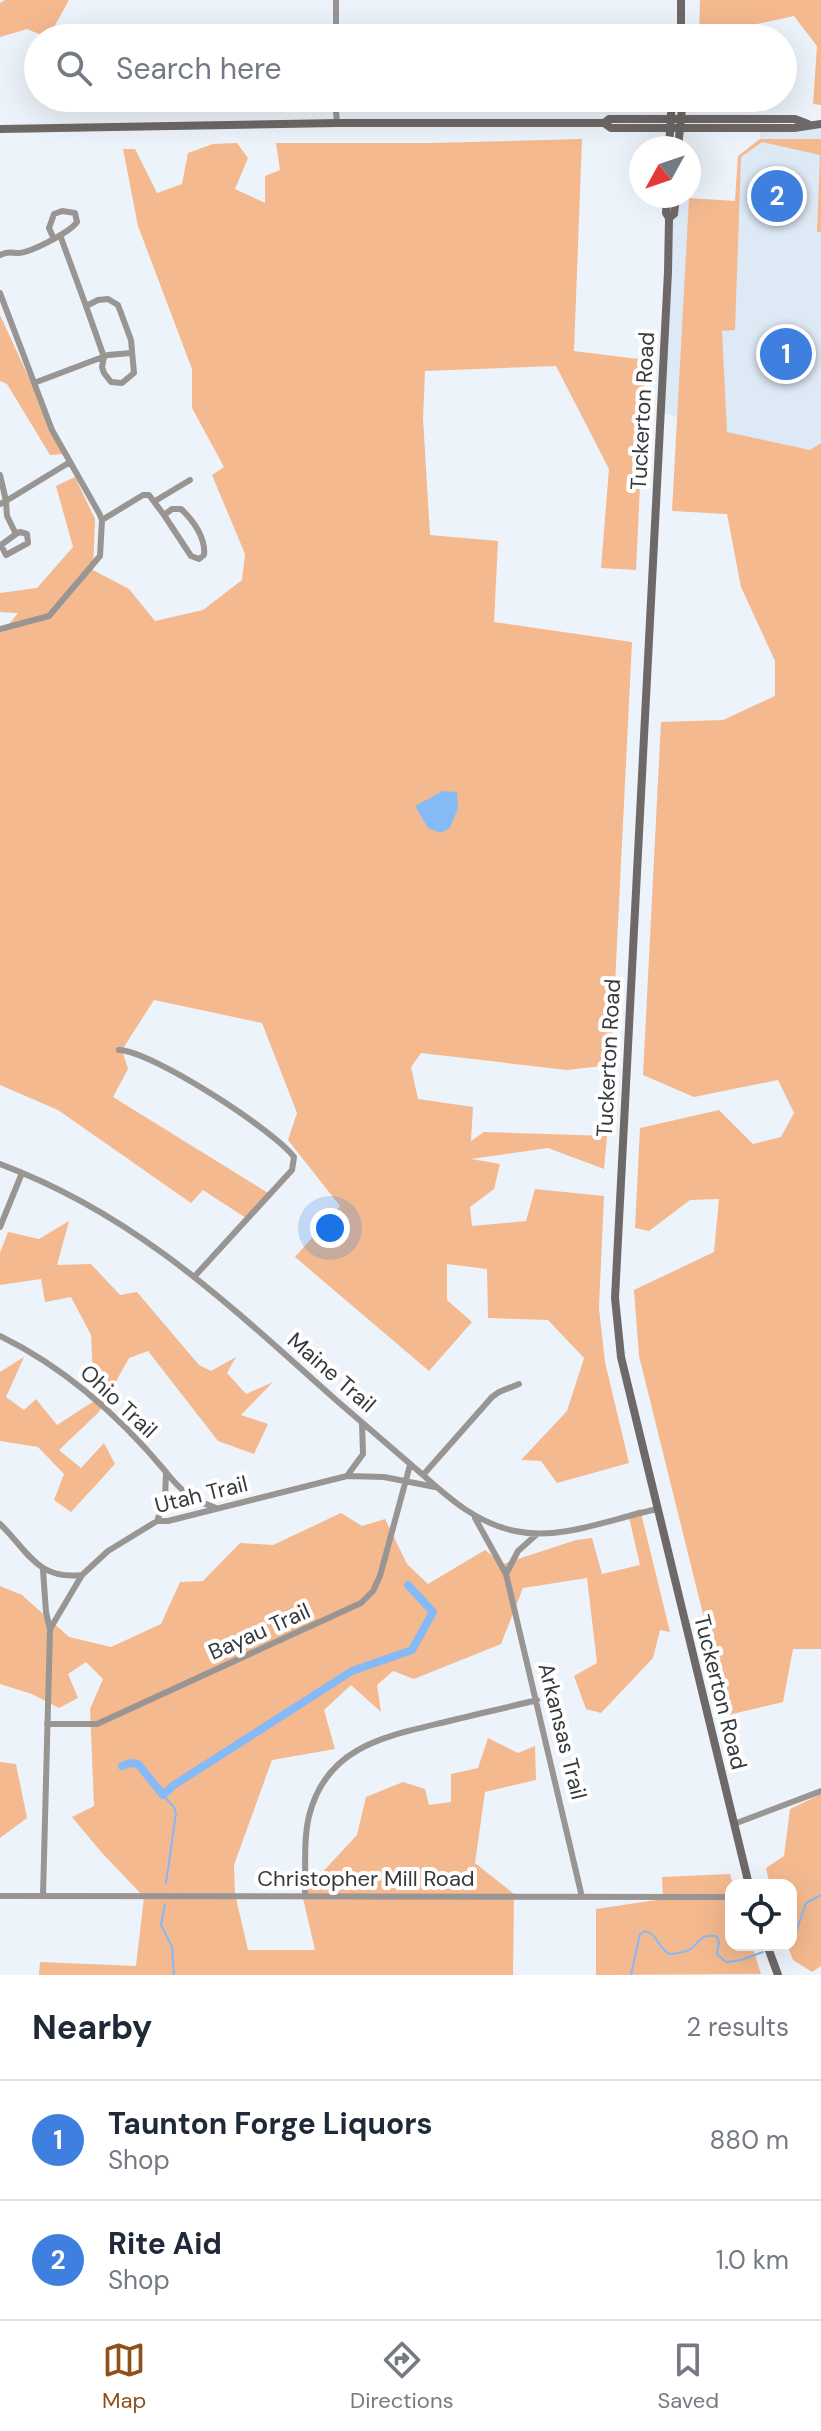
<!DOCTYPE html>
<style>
:root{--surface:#fff;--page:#f2f2f3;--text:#1f2937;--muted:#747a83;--line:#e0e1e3;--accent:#90501a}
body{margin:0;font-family:"DM Sans",sans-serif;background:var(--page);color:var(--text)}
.controls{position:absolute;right:24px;bottom:24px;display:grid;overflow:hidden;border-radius:16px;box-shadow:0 8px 32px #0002}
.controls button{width:72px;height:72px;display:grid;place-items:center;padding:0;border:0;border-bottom:2px solid var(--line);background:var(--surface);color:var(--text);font:40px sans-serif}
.compass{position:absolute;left:629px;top:136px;width:72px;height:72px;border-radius:50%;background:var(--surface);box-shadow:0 8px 32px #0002;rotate:230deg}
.you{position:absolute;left:330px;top:1228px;width:28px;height:28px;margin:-20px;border:6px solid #fff;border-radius:50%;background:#1a73e8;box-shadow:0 0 0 12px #1a73e833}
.badge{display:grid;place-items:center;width:52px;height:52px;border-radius:50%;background:var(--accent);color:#fff;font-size:26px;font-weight:700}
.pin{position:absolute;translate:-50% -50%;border:4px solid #fff;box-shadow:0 2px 8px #0006}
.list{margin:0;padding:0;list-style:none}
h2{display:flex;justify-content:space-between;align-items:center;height:104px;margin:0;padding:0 32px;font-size:34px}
h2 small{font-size:26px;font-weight:400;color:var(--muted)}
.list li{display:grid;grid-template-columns:52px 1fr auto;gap:24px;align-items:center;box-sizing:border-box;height:120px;padding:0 32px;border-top:2px solid var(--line)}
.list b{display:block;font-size:30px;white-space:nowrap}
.list p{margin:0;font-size:26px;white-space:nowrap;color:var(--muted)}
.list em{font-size:26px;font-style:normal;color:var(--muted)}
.icon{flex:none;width:44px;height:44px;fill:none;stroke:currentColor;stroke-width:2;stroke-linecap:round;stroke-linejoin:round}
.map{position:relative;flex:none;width:821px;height:1975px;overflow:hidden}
.search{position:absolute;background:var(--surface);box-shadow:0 8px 32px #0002;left:24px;right:24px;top:24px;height:88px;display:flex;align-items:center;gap:20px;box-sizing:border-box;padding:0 28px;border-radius:44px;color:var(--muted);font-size:30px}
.sheet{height:344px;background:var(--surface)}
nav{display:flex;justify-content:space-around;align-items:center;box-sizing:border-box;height:112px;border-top:2px solid var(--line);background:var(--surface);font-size:22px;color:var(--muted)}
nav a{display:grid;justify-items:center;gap:4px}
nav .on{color:var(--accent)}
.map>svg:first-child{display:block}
.built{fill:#dee9f6}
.green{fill:#f4b98f}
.water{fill:#85baf7}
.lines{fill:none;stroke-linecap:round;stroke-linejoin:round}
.stream{stroke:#85baf7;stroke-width:2}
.canal{stroke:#85baf7;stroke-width:8}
.street{stroke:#999593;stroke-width:6}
.secondary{stroke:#6e6966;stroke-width:8}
.labels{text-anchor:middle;stroke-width:8;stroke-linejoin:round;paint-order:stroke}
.street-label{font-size:22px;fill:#37393c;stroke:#fff}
</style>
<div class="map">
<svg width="821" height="1975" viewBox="0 0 821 1975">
<rect width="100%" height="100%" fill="#edf3fa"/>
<path class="built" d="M760 124H821V443L811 450 727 432 661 412 674 198 735 201 738 156 760 139Z"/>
<path class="green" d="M5 0H69L48 38 27 29 0 37V3Z
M700 0H821V105L813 104 817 46 794 16 734 29 719 38H699Z
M582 139 574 351 646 360 636 570 601 568 609 469 556 366 425 371 423 418 430 535 498 541 494 622 632 642 611 1065 567 1070 421 1053 411 1067 418 1099 473 1107 471 1141 484 1132 607 1136 604 1169 548 1148 471 1159 500 1164 494 1189 470 1207 472 1226 526 1221 535 1189 604 1196 599 1308 605 1362 629 1463 557 1483 541 1461 521 1460 567 1411 584 1358 548 1320 488 1318 487 1269 447 1264V1300L472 1322 429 1371 295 1257 340 1206 288 1140 297 1113 262 1023 154 1000 122 1050 128 1069 113 1097 268 1193 246 1218 203 1190 191 1203 58 1110 0 1085V629L6 628 18 613 0 612V593L37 588 73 547 56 486 75 477 95 519 93 570 129 589 155 621 203 610 242 580 245 554 212 475 224 467 192 408V369L138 226 123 149H135L157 193 182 184 188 153 213 144 237 143 248 158 235 189 265 203V176L280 170 276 143H433Z
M760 139H821V232H817L820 155 762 142 741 157 735 330 722 331 727 432 810 450 821 443V1649H793L783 1702 728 1715 639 1356 634 1290 714 1252 719 1199 690 1200 649 1231 635 1228 640 1128 719 1110 753 1144 781 1137 794 1113 778 1080 694 1097 643 1075 661 722 723 720 775 696V661L741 587 727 514 672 511 689 198 735 201 738 156Z
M0 315 64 454 50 455 7 384 0 381Z
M69 1221 57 1265 91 1264 120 1295 137 1292 199 1365 211 1371 236 1357 227 1373 246 1394 273 1382 241 1415 268 1424 254 1454 218 1441 148 1351 129 1358 99 1412 59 1450 81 1468 104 1443 115 1464 71 1512 54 1500 64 1474 38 1447 0 1441V1372L24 1357 6 1397 24 1410 36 1399 57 1425 94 1401 91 1335 71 1297 45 1302 41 1279 0 1285V1253L8 1232 39 1239Z
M640 1509 670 1632 660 1630 653 1658 601 1713 586 1709 574 1676 597 1663 587 1578 523 1588 501 1644 414 1679 393 1671 377 1685 381 1712 351 1685 324 1710 335 1749 272 1760 234 1865 235 1894 248 1950H315L302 1894 357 1835 366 1797 403 1782 425 1789 429 1805 451 1802V1774L478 1768 488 1738 518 1753 535 1746 536 1780 485 1792 475 1863 514 1894 513 1975H39L40 1962 136 1966 144 1897 102 1853 72 1817 94 1806 90 1709 103 1679 86 1662 68 1674 78 1698 59 1708 32 1694 0 1684V1586L22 1595 69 1637 111 1647 161 1624 180 1582 203 1581 240 1543 273 1545 341 1513 362 1526 385 1519 407 1564 428 1584 485 1550 503 1564 576 1540 592 1538 602 1574 640 1565 628 1513Z
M0 1762 16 1764 27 1818 0 1838Z
M821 1794V1966L812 1972 793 1960 787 1945H791V1885H770L766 1868 784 1856 790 1809Z
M730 1874 733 1885 731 1945H752L761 1974 596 1975V1909L663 1899 662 1877Z"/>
<path class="water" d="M443 791 457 792 458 808 450 828 440 833 428 828 415 806Z"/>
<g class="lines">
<path class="stream" d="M163 1795 174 1807 176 1813 166 1883
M165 1904 161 1925 172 1947 174 1975
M791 1935 797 1929 806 1903 821 1895
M774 1947 777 1945
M631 1975 640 1934 645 1931C658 1934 658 1949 670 1954 677 1953 686 1953 692 1948 702 1940 700 1934 716 1936L719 1942 717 1954 726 1962 741 1960 763 1952"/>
<path class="canal" d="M122 1766 130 1763 138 1764 163 1795 174 1785 352 1671 412 1650 433 1612 408 1585"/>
<path class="street" d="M336 0V38
M335 98 337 123
M60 235 86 306
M0 255C8 251 11 253 19 253 32 252 70 232 77 222L75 213 62 211 54 214 49 228 53 237
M0 293 52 430 99 513 102 520 100 556 49 616 0 629
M108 299 118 305 131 340 134 373 122 383 111 382 104 373 102 367 104 357 86 306 98 300Z
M34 383 108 355 131 353
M0 475 6 501 0 504
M155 501 190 480
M102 520 143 495H149L164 515 172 509H181C193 520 206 538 204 555L199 559 191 556 164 515
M16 534 20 532 27 534 28 543 6 555 1 545 16 534 7 516 6 501 70 462
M119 1050C152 1051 274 1130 294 1157L292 1170 194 1277
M0 1164C137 1215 229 1305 336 1400 365 1425 394 1450 423 1475 451 1500 477 1523 515 1531 562 1541 612 1518 658 1509
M0 1227 22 1173
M0 1336C66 1368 120 1417 166 1472L165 1500 157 1521
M166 1472C181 1491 192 1500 214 1507
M423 1475 492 1397 499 1392 519 1384
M347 1476 363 1454 362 1423
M475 1518 506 1574 518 1551 536 1535
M0 1524C29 1552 37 1580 82 1575
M43 1570 46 1612 50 1629
M506 1574 582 1897
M47 1724H97L361 1603 373 1591 380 1576 410 1465
M734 1824 821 1791
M0 1896 731 1897
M43 1896 50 1629 82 1575 108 1551 157 1521H168L347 1476 384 1477 435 1487
M305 1896C306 1870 303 1842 309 1816 326 1748 382 1737 441 1723 473 1715 505 1708 537 1700"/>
<path class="secondary" d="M681 38V0
M604 123 609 119H795L808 124
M0 129 337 123H604L611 128H794L821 124
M669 148 672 98
M678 148 683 98
M667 196 666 213 669 218 668 272 615 1298 621 1357 749 1885
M669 218 674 214 676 196
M767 1945 778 1975"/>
</g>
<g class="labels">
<g class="street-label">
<text transform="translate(642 411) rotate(-87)" y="8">Tuckerton Road</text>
<text transform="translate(608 1058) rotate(-87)" y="8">Tuckerton Road</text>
<text transform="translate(332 1372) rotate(41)" y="8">Maine Trail</text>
<text transform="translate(119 1401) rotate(43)" y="8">Ohio Trail</text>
<text transform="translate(201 1494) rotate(-14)" y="8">Utah Trail</text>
<text transform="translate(259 1631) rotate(-24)" y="8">Bayau Trail</text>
<text transform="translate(721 1692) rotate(76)" y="8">Tuckerton Road</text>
<text transform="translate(563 1731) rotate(76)" y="8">Arkansas Trail</text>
<text x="366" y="1886">Christopher Mill Road</text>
</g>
</g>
</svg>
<div class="controls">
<button><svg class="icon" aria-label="locate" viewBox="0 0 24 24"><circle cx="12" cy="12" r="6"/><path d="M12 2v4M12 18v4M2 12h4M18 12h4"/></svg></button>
</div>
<svg class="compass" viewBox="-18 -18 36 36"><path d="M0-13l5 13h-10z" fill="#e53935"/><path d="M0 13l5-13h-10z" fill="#747a83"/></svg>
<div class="you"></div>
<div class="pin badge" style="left:786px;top:354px;background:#3f7fe0">1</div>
<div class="pin badge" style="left:777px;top:196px;background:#3f7fe0">2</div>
<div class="search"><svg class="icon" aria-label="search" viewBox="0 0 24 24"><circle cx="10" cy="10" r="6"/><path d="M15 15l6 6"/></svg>Search here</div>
</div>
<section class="sheet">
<h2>Nearby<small>2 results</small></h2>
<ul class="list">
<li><span class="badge" style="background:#3f7fe0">1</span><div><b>Taunton Forge Liquors</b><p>Shop</p></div><em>880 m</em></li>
<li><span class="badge" style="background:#3f7fe0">2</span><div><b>Rite Aid</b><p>Shop</p></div><em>1.0 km</em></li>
</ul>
</section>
<nav>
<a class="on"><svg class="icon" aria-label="map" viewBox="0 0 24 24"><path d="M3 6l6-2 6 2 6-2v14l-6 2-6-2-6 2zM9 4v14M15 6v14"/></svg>Map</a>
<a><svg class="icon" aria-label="directions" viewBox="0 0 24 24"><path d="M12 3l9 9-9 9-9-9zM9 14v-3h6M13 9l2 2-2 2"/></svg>Directions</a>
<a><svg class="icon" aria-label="saved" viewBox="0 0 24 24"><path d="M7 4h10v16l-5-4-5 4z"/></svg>Saved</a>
</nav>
